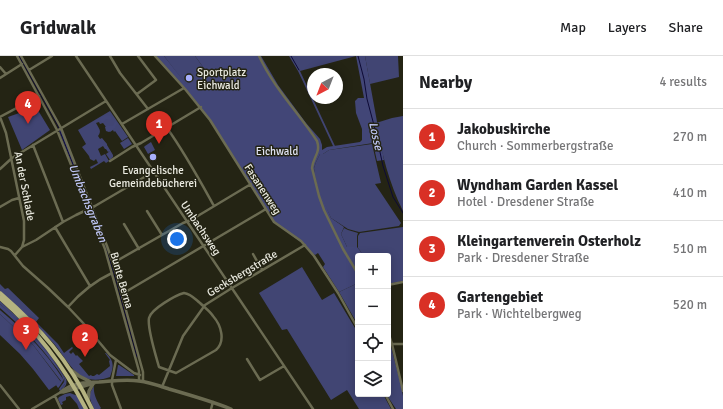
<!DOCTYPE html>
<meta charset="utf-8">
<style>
:root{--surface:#fff;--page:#f2f2f2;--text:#202124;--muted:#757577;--line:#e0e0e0;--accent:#d93025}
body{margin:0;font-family:Signika,sans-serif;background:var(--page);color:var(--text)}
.controls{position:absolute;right:12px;bottom:12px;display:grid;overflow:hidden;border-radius:4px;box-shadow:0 2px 10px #0003}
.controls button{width:36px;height:36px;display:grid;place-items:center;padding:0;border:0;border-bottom:1px solid var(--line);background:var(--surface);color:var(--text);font:20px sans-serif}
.compass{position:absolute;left:307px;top:12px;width:36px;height:36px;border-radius:50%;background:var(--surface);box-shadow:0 2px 10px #0003;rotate:222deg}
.you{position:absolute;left:177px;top:183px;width:14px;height:14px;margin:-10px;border:3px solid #fff;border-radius:50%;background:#1a73e8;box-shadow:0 0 0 6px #1a73e833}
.badge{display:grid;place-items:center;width:26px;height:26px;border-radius:50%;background:var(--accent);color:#fff;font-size:13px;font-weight:700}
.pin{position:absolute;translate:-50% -33px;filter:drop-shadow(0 1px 2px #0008)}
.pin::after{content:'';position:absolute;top:21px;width:14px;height:12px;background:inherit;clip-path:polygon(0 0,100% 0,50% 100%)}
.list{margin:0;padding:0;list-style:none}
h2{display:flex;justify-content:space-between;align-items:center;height:52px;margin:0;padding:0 16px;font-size:17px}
h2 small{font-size:13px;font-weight:400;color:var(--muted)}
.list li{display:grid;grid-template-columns:26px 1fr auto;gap:12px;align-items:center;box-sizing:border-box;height:56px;padding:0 16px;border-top:1px solid var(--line)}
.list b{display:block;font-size:15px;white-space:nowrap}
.list p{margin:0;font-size:13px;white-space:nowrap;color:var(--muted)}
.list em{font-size:13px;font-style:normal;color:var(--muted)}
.icon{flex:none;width:22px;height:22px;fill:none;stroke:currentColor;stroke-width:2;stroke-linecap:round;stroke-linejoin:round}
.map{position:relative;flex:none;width:403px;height:353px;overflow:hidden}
header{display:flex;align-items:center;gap:24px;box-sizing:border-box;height:56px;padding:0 20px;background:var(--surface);border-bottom:1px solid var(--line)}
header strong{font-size:19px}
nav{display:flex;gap:22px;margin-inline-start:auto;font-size:14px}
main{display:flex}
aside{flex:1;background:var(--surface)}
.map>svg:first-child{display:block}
.green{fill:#414573}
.forest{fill:#424677}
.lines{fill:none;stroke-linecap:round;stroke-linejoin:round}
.stream{stroke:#0d0a35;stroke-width:1}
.minor{stroke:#6b6b52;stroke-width:2.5}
.tertiary{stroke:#6b6b52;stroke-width:3.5}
.primary{stroke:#b5b380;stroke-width:4}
.poi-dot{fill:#a8b0fc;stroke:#242414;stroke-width:1.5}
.labels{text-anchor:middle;stroke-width:3;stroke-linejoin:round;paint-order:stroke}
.poi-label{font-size:11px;fill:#ebebe1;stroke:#242414;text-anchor:start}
.park-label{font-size:11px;fill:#e0e3f3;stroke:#242414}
.street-label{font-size:11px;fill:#ebebe1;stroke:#242414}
.water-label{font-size:12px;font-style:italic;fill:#bdc4f3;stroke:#242414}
</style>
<header>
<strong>Gridwalk</strong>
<nav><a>Map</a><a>Layers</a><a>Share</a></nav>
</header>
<main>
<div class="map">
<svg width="403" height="353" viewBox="0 0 403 353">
<rect width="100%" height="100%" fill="#242414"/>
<path class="green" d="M164 0H195L206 15 187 30Z
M289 0H356L300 15 335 90H333L298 15Z
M365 0H398L399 21 370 28Z
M36 51 50 74 22 94 8 61Z
M110 55 128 81 122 85 115 75 114 76 113 74 110 76 103 67 100 68 99 66 96 67C99 73 102 74 98 80L100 83 102 82 107 88V89L113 99V101L110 104 106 98 110 95 108 96 106 93H105L103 90 98 93 101 100 105 98 109 105 106 107 104 105 91 113 90 111 98 107 96 103 94 105 90 103 89 100 82 91 86 88 78 74Z
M403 60V155C389 127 382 98 376 67L392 62Z
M61 74 91 150 89 151 59 75Z
M128 82 132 88 124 93 120 87Z
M151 86 155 94 148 98 144 91 145 90Z
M372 88 381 127 375 128 401 167 399 170 359 176 348 173 331 162 321 141 317 129 315 120 314 112 316 106 320 98H323L329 94Z
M403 171V225L388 228V200H362L361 196 358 192V180L360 177Z
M344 172 348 174 358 177 357 180V191H347L341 178Z
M302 211 322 244 334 237 358 277V338H383L391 353H359L347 334 331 344 287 273 282 274 259 237Z
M358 227V269L339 236Z
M0 228 5 233 8 232 39 262 36 266 58 288 64 297 72 291 73 292 69 296 71 298 73 296 76 300 77 299 83 305 79 308 89 320 91 319 92 320H94L97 318 99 319 110 310 109 305 110 304 105 297H106C114 305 114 310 110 321 103 324 90 325 83 321 72 315 63 299 55 289 38 270 19 252 0 235Z
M0 245 29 272 48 295 66 323C68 329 64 332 60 335L59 333H61L65 328 64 321 50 299 28 274 0 248Z
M0 258 34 290 61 326 49 334 33 313 20 298 0 279Z
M388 279 401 329 403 340V353H396L386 338H388Z
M118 309H119L134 319V320H116Z
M94 330C93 338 97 345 101 352L100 353H94C90 343 87 340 94 330Z
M70 337 78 340 85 353H79L77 348 70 340 66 341V344L62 346 63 348 61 349 58 343 59 341 65 338Z"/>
<path class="forest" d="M154 0H164L187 29 206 15 195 0H261L278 29 306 67 320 83 322 89V94L327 91 360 86 362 84V73L356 57 355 45 358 42H364L356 0H365L384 104 377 105 373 87 329 94 323 98H320L316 106 314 112 317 129 331 162 344 171 341 178 347 191H357L361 196 362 200H358V227L339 236 323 211 325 208 318 197 315 199 309 195 302 187 274 166 210 65 193 42Z
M107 59 111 60 112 63 109 64 106 63 103 67 99 64 101 61Z
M115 65 117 67 115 72 109 76 106 75 105 71 108 69 110 70H113Z
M0 248 18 264 36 283 50 299 64 321V323L65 326V328L61 333H59L64 326C63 320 58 314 55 310 39 288 20 269 0 252Z
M0 254C24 274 47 297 63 323V325L59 331 58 332 56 329 61 325 34 290 0 258Z"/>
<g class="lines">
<path class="stream" d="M19 0 57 68 101 179
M291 0 299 14
M358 0 364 23 367 43 375 73 383 110 393 141 403 157
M105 190 116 224 137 301"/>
<path class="minor" d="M17 0 57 74 105 193 139 315V325
M21 0 61 72 107 190 113 207 143 316V325
M76 0 313 353
M110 0 120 17 148 53
M155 0 185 33 210 64 274 166 301 185 314 200 338 237 358 273
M259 0C274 32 297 55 317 85 321 97 313 101 312 112L319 140 324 154 343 193 358 218
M0 11 6 18
M29 14 52 0
M0 22 22 8
M137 38 156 24 138 0
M0 61 6 77 24 165V184L22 191 15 199
M0 61 39 40
M122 68 184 32
M167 72C185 97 199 123 214 150
M33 89 63 166
M110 105 132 91 141 87 201 51
M0 113 12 102 106 45
M0 151 12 144 19 142
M147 155 162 179
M124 168 139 193
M55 171 90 230
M0 191 8 193 11 195 23 210 48 232 68 251 84 268 110 299 134 317 140 319
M22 191 36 184 63 166 76 159 95 150 153 116
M253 198 262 214
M113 207 183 167 191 164 251 128
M388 229 403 226
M184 237C191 238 195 243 200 247 204 251 210 255 213 260 221 269 226 285 216 294L176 317 159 311C156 300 147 272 149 262 151 253 176 239 184 237Z
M122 238 266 153
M68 251C80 237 95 225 112 217
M388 276 392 288 403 335
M392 288H403
M247 303 260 324 284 310
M116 304 112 324V329L121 353
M0 329 19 353
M162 331 183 280 205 249 232 232 305 189
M385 338 393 353
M55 340 61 353
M32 353 61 336
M211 353 213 346"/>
<path class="tertiary" d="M71 314 79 320 89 325
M61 336C72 327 86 326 99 326 113 325 126 323 139 325 149 326 160 330 169 333 190 339 211 345 231 353
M63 336 94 327
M88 344 89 335 93 328"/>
<path class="primary" d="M0 237C40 272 69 304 92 353
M0 242C37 274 64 310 86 353"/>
</g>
<g class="poi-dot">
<circle cx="189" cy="22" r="4"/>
<circle cx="153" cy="101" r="4"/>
</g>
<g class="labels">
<g class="poi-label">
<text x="197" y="20">Sportplatz<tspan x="197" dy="13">Eichwald</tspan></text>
<text x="153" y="118" text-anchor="middle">Evangelische<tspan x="153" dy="13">Gemeindebücherei</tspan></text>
</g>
<g class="park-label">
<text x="277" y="99">Eichwald</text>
</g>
<g class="street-label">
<text transform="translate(25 130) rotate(79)" y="4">An der Schlade</text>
<text transform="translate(263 133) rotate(57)" y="4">Fasanenweg</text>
<text transform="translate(201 172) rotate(56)" y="4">Umbachsweg</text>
<text transform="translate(242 217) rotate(-31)" y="4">Gecksbergstraße</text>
<text transform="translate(122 224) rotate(74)" y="4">Bunte Berna</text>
</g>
<g class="water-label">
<text transform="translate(376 80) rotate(77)" y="4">Losse</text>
<text transform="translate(88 147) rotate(68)" y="4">Umbachsgraben</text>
</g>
</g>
</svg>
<div class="controls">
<button>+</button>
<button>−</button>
<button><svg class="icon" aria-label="locate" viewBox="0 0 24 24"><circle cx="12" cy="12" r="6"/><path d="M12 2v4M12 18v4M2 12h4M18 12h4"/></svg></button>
<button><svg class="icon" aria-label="layers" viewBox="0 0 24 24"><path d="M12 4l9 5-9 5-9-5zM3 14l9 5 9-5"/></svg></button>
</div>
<svg class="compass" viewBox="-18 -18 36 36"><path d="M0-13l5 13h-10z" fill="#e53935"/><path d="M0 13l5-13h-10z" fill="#757577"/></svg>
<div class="you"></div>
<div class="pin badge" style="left:159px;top:88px">1</div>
<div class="pin badge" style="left:85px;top:301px">2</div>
<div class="pin badge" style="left:26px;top:294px">3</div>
<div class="pin badge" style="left:28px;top:68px">4</div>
</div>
<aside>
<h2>Nearby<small>4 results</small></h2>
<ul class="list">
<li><span class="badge">1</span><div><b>Jakobuskirche</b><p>Church · Sommerbergstraße</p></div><em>270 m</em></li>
<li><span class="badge">2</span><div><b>Wyndham Garden Kassel</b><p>Hotel · Dresdener Straße</p></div><em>410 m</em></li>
<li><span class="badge">3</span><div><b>Kleingartenverein Osterholz</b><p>Park · Dresdener Straße</p></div><em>510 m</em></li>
<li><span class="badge">4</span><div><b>Gartengebiet</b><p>Park · Wichtelbergweg</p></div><em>520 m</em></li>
</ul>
</aside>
</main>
